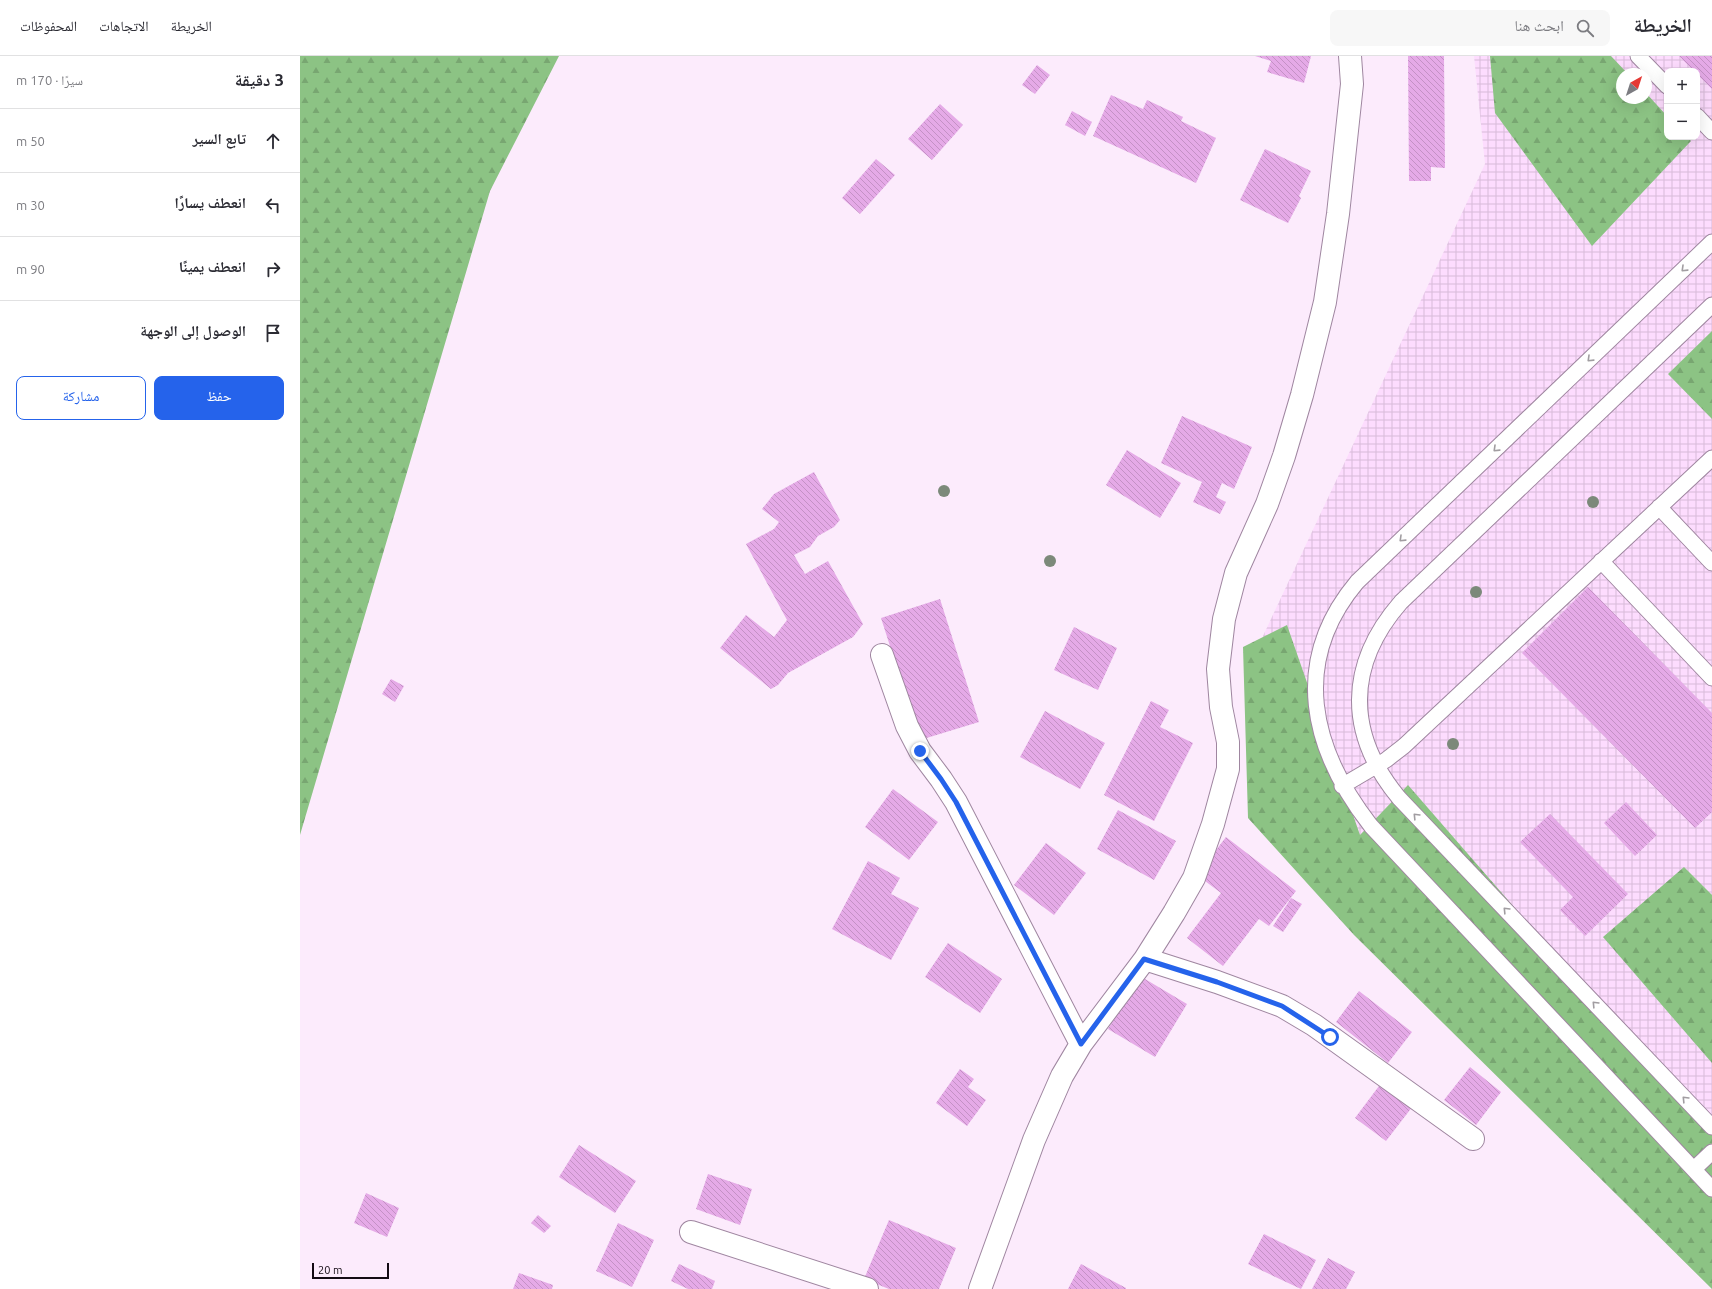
<!DOCTYPE html>
<html lang="ar">
<meta charset="utf-8">
<style>
:root{--surface:#fff;--page:#f7f7f7;--text:#2b2b33;--muted:#7c7c81;--line:#e1e1e2;--accent:#2563eb}
body{margin:0;font-family:Ubuntu,"Noto Naskh Arabic",sans-serif;background:var(--page);color:var(--text);direction:rtl}
.controls{position:absolute;right:12px;top:12px;display:grid;overflow:hidden;border-radius:8px;box-shadow:0 4px 16px #0002}
.controls button{width:36px;height:36px;display:grid;place-items:center;padding:0;border:0;border-bottom:1px solid var(--line);background:var(--surface);color:var(--text);font:20px sans-serif}
.compass{position:absolute;left:1316px;top:12px;width:36px;height:36px;border-radius:50%;background:var(--surface);box-shadow:0 4px 16px #0002;rotate:39deg}
.scale{position:absolute;left:12px;bottom:10px;width:77px;box-sizing:border-box;padding-left:4px;border:2px solid #130a13;border-top:0;font-size:11px;line-height:14px;white-space:nowrap;color:#130a13;-webkit-text-stroke:3px #fcebfc;paint-order:stroke}
.stop{position:absolute;width:12px;height:12px;margin:-9px;border:3px solid #2563eb;border-radius:50%;background:#fff}
.stop.end{background:#2563eb;border-color:#fff;box-shadow:0 1px 4px #0008}
.list{margin:0;padding:0;list-style:none}
h2{display:flex;justify-content:space-between;align-items:center;height:52px;margin:0;padding:0 16px;font-size:17px}
h2 small{font-size:13px;font-weight:400;color:var(--muted)}
.list li{display:grid;grid-template-columns:26px 1fr auto;gap:12px;align-items:center;box-sizing:border-box;height:64px;padding:0 16px;border-top:1px solid var(--line)}
.list b{display:block;font-size:15px;white-space:nowrap}
.list em{font-size:13px;font-style:normal;color:var(--muted)}
.actions{display:flex;gap:8px;padding:12px 16px}
.actions a{flex:1;padding:9px 0;border:1px solid var(--accent);border-radius:8px;text-align:center;font-size:14px;color:var(--accent)}
.actions .main{background:var(--accent);color:#fff}
.icon{flex:none;width:22px;height:22px;fill:none;stroke:currentColor;stroke-width:2;stroke-linecap:round;stroke-linejoin:round}
.map{position:relative;flex:none;width:1412px;height:1233px;overflow:hidden;direction:ltr}
header{display:flex;align-items:center;gap:24px;box-sizing:border-box;height:56px;padding:0 20px;background:var(--surface);border-bottom:1px solid var(--line)}
header strong{font-size:19px}
nav{display:flex;gap:22px;margin-inline-start:auto;font-size:14px}
.search{width:280px;height:36px;background:var(--page);display:flex;align-items:center;gap:10px;box-sizing:border-box;padding:0 14px;border-radius:8px;color:var(--muted);font-size:15px}
main{display:flex}
aside{flex:1;background:var(--surface)}
.map>svg:first-child{display:block}
.industrial{fill:url(#industrial-grid);fill-rule:evenodd}
.forest{fill:url(#forest-firs)}
.building{fill:url(#building-back-hatch)}
.lines{fill:none;stroke-linecap:round;stroke-linejoin:round}
.lane-casing{stroke:#9f86a0;stroke-width:17}
.street-casing{stroke:#9f86a0;stroke-width:24}
.lane{stroke:#fff;stroke-width:15}
.street{stroke:#fff;stroke-width:22}
.tree{fill:#7c897a}
.oneway{stroke:#a19da1}
.route{stroke:#2563eb;stroke-width:5}
</style>
<header>
<strong>الخريطة</strong>
<div class="search"><svg class="icon" aria-label="search" viewBox="0 0 24 24"><circle cx="10" cy="10" r="6"/><path d="M15 15l6 6"/></svg>ابحث هنا</div>
<nav><a>الخريطة</a><a>الاتجاهات</a><a>المحفوظات</a></nav>
</header>
<main>
<div class="map">
<svg width="1412" height="1233" viewBox="0 0 1412 1233">
<defs>
<pattern id="industrial-grid" width="8" height="8" patternUnits="userSpaceOnUse"><rect width="8" height="8" fill="#fddcfe"/><path d="M0 4h8M4 0v8" fill="none" stroke="#d8bbd9"/></pattern>
<pattern id="forest-firs" width="22" height="20" patternUnits="userSpaceOnUse"><rect width="22" height="20" fill="#8cc384"/><path d="M5 1l3.5 6h-7zM16 11l3.5 6h-7z" fill="#78a671"/></pattern>
<pattern id="building-back-hatch" width="6" height="6" patternUnits="userSpaceOnUse"><rect width="6" height="6" fill="#e5aae7"/><path d="M-1 5l2 2M0 0l6 6M5-1l2 2" fill="none" stroke="#c491c5"/></pattern>
</defs>
<rect width="100%" height="100%" fill="#fcebfc"/>
<path class="industrial" d="M1174 0H1412V1130L1025 833 963 580 1185 108ZM1367 15H1397V81H1367ZM1322 18H1346V42H1322Z"/>
<path class="forest" d="M0 0H259L190 135 0 779Z
M1190 0H1311L1328 18H1322V42H1346V37L1367 60V81H1387L1391 85 1292 190 1195 57Z
M1412 275V363L1368 318Z
M987 569 1060 779 1108 729 1412 1079V1233L1054 879 948 762 943 591Z
M1384 811 1412 839V1007L1303 881Z"/>
<path class="building" d="M955 0H1011L1004 27 967 16 971 5Z
M1108 0H1144L1145 112 1131 111V125H1109Z
M1379 0H1412V33L1397 18V15H1394Z
M737 9 750 19 735 38 722 29Z
M811 39 843 53 847 44 883 61 881 65 916 82 896 127 793 80Z
M640 48 663 69 632 104 608 83Z
M772 55 792 66 785 80 765 69Z
M965 93 1011 115 999 140 1001 142 988 167 940 144Z
M576 103 595 119 560 158 542 142Z
M882 360 952 391 934 433 922 427 916 441 926 446 920 458 893 446 902 426 861 407Z
M827 394 881 427 860 462 806 429Z
M514 416 540 464 534 471 518 480 510 491 494 499 505 518 528 505 563 568 553 581 488 617 478 629 471 633 420 592 446 559 474 581 487 564 446 488 474 473 479 466 462 453 474 438Z
M1288 531 1412 657V756L1395 772 1222 597Z
M640 543 679 666 620 684 581 562Z
M774 571 817 592 798 634 754 614Z
M91 623 104 630 95 646 82 638Z
M851 645 869 654 860 671 893 687 854 765 804 739Z
M745 655 805 687 780 733 720 701Z
M593 733 638 766 609 804 565 771Z
M1326 746 1357 779 1335 800 1304 767Z
M818 754 876 785 854 824 797 793Z
M1250 758 1328 838 1285 880 1260 854 1273 841 1220 786Z
M926 781 996 835 969 870 959 863 923 910 887 882 921 837 897 819Z
M746 787 786 817 754 859 714 829Z
M568 805 600 822 591 838 619 852 591 904 532 873Z
M991 842 1002 848 983 876 973 870Z
M648 887 702 923 680 957 625 921Z
M840 920 887 948 855 1001 808 973Z
M1059 935 1112 976 1088 1007 1036 966Z
M1170 1011 1201 1036 1176 1069 1144 1044Z
M660 1013 674 1023 668 1031 686 1044 667 1070 636 1047Z
M1082 1026 1113 1050 1086 1085 1055 1062Z
M279 1089 336 1125 315 1157 259 1121Z
M408 1118 452 1133 440 1169 396 1153Z
M66 1137 99 1152 87 1181 54 1167Z
M238 1159 251 1170 244 1177 231 1167Z
M589 1164 656 1192 639 1233H589L564 1223Z
M318 1167 354 1184 332 1231 296 1215Z
M964 1178 1016 1204 1001 1233 948 1208Z
M1028 1202 1055 1216 1046 1233H1012Z
M379 1208 415 1225 412 1233H388L371 1225Z
M781 1208 826 1232V1233H768Z
M219 1217 253 1229 252 1233H213Z"/>
<g class="lines">
<g class="lane-casing">
<path id="lane" d="M1338 0 1367 30
M1397 60 1412 76
M1412 186 1057 526C990 606 1011 693 1071 770L1412 1133
M1412 249 1101 546C1046 609 1046 678 1099 742L1412 1071
M1359 451 1412 507
M1301 505 1412 622
M1042 730 1086 704 1104 690 1412 402
M1394 1113 1412 1096"/>
</g>
<g class="street-casing">
<path id="street" d="M582 599 607 670 620 695 641 723 656 746 781 988
M845 903 917 926 982 950 1014 969 1173 1083
M391 1176 567 1233
M680 1233 734 1084 762 1020 781 988 845 903 874 857 894 822 913 768 928 713V686L921 651 918 613 924 563 936 517 967 448 984 400 1002 339 1025 246 1038 158 1052 28 1050 0"/>
</g>
<use href="#lane" class="lane"/>
<use href="#street" class="street"/>
</g>
<g class="tree">
<circle cx="644" cy="435" r="6"/>
<circle cx="1293" cy="446" r="6"/>
<circle cx="750" cy="505" r="6"/>
<circle cx="1176" cy="536" r="6"/>
<circle cx="1153" cy="688" r="6"/>
</g>
<defs><path id="oneway-chevron" d="M-2-3.5L2.5 0L-2 3.5" fill="none" stroke-width="1.6" stroke-linecap="round" stroke-linejoin="round"/></defs>
<g class="oneway">
<use href="#oneway-chevron" transform="translate(1384 213) rotate(136)"/>
<use href="#oneway-chevron" transform="translate(1290 303) rotate(136)"/>
<use href="#oneway-chevron" transform="translate(1196 393) rotate(136)"/>
<use href="#oneway-chevron" transform="translate(1102 483) rotate(136)"/>
<use href="#oneway-chevron" transform="translate(1116 760) rotate(-134)"/>
<use href="#oneway-chevron" transform="translate(1206 854) rotate(-134)"/>
<use href="#oneway-chevron" transform="translate(1295 948) rotate(-134)"/>
<use href="#oneway-chevron" transform="translate(1385 1043) rotate(-134)"/>
</g>
<g class="lines">
<path class="route" d="M620 695 641 723 656 746 781 988 844 903 917 926 982 950 1030 981"/>
</g>
</svg>
<div class="controls">
<button>+</button>
<button>−</button>
</div>
<svg class="compass" viewBox="-18 -18 36 36"><path d="M0-13l5 13h-10z" fill="#e53935"/><path d="M0 13l5-13h-10z" fill="#7c7c81"/></svg>
<div class="scale">20 m</div>
<div class="stop" style="left:1030px;top:981px"></div>
<div class="stop end" style="left:620px;top:695px"></div>
</div>
<aside>
<h2>3 دقيقة<small>سيرًا · 170 m</small></h2>
<ul class="list">
<li><svg class="icon" aria-label="ahead" viewBox="0 0 24 24"><path d="M12 20V5M6 11l6-6 6 6"/></svg><div><b>تابع السير</b></div><em>50 m</em></li>
<li><svg class="icon" aria-label="left" viewBox="0 0 24 24"><path d="M17 20v-9H6M10 6l-5 5 5 5"/></svg><div><b>انعطف يسارًا</b></div><em>30 m</em></li>
<li><svg class="icon" aria-label="right" viewBox="0 0 24 24"><path d="M7 20v-9h11M14 6l5 5-5 5"/></svg><div><b>انعطف يمينًا</b></div><em>90 m</em></li>
<li><svg class="icon" aria-label="arrive" viewBox="0 0 24 24"><path d="M6 21V4h12l-3 4 3 4H6"/></svg><div><b>الوصول إلى الوجهة</b></div></li>
</ul>
<div class="actions"><a class="main">حفظ</a><a>مشاركة</a></div>
</aside>
</main>
